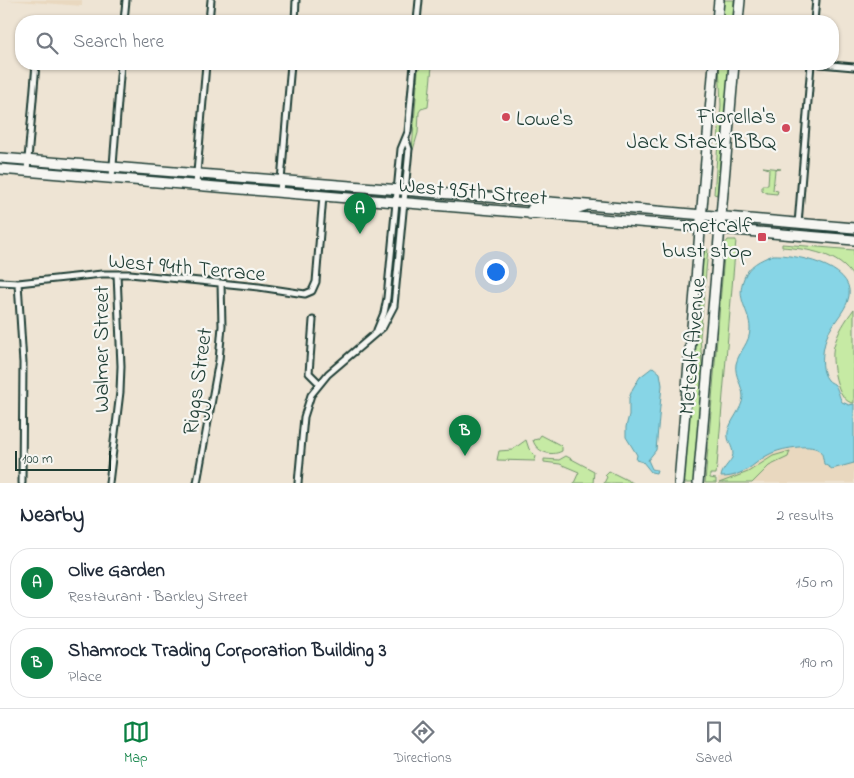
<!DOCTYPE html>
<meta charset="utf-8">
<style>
:root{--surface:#fff;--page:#f2f2f3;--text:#1f2937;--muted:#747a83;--line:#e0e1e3;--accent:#0b8043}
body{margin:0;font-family:"Indie Flower",sans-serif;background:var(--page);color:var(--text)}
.scale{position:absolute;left:15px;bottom:12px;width:96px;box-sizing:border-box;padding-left:5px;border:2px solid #1f3d34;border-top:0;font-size:14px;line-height:18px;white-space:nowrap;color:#1f3d34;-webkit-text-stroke:4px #f6f6f2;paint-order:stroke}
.you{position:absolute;left:495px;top:271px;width:18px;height:18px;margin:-12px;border:4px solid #fff;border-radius:50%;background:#1a73e8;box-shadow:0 0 0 8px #1a73e833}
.badge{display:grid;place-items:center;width:32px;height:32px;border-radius:50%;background:var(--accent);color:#fff;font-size:16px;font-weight:700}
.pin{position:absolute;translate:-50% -41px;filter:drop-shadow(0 1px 2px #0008)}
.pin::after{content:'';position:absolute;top:26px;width:18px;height:15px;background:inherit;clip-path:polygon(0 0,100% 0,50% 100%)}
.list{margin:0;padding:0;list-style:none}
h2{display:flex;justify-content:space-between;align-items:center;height:65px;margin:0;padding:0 20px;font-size:21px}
h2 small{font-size:16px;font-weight:400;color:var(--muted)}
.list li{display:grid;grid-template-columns:32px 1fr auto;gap:15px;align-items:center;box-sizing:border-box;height:70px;margin:0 10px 10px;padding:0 10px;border:1px solid var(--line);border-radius:20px}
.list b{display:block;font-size:19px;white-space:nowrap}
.list p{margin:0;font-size:16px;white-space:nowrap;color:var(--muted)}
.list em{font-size:16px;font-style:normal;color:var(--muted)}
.icon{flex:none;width:28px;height:28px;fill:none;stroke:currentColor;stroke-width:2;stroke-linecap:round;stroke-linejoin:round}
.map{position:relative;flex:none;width:854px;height:483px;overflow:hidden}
.search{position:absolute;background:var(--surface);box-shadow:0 1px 4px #0004;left:15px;right:15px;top:15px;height:55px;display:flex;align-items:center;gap:12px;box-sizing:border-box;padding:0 18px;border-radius:20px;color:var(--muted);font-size:19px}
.sheet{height:225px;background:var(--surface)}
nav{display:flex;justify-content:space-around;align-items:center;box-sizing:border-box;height:70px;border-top:1px solid var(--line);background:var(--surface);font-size:14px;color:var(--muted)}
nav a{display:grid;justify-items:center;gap:2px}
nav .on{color:var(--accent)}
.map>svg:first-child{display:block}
.built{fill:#e9d8bf}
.green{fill:#c6eaa4;stroke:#72946c}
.water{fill:#87d5e6;stroke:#5d989f}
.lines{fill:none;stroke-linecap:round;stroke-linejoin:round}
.street-casing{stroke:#1f3d34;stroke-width:9}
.primary-casing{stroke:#1f3d34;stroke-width:12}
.street{stroke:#f6f6f2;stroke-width:5}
.primary{stroke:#f6f6f2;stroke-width:9}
.poi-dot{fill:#d1495b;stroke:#f6f6f2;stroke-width:2}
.labels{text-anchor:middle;stroke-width:4.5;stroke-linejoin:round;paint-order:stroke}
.poi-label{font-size:22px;fill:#1f3d34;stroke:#f6f6f2;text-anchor:end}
.street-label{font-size:22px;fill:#1f3d34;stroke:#f6f6f2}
</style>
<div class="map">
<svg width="854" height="483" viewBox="0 0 854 483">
<rect width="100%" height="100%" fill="#eee4d4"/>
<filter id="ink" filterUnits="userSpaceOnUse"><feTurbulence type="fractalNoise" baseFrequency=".02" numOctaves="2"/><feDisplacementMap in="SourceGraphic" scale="10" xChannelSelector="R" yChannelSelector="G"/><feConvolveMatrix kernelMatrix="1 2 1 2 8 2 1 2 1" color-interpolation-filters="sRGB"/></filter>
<g filter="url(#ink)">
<path class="built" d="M7 0H82V6Z
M796 447 813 448 819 450 822 454 824 464 832 469 854 463V483H718V478L727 477 745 470 769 454Z"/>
<path class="green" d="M724 0H734L733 21H722Z
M419 64H432V66L428 107 421 109 419 112 418 133 413 150H412L418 71 420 67Z
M719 64H729L717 195 714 194 721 105Z
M763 167 781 169 775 170 773 190 778 191 777 194 767 193 762 190V185H768L769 169Z
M728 240H736L717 466 716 474H710V478L716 479V483H705L725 244Z
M782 244 854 250V278C839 253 808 249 782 247Z
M705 249H708L700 337 703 376 694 483H684L702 264Z
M854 309V403C837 404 830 359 834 346 838 332 845 321 854 309Z
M541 435 560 445 562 447V451C551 457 536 452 533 440L538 439Z
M526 440 529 449 536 456 535 461 497 460 499 451 512 450Z
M790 451 788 457 769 466 752 483H719L748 472 773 456Z
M566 456 594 471 593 483H574L579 472 560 464 544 462V459L559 460Z
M609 471 633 483H604L607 477 605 475Z"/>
<path class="water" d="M773 255C793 254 854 265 849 296 846 314 827 325 824 347 822 357 821 372 828 380 830 382 832 383 834 384 838 388 839 397 842 402L849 405 854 404V463L832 469 824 464C823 460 823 453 819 450 809 443 779 449 770 454 759 459 751 469 740 473 734 476 728 477 721 477 722 469 728 465 732 458 736 449 726 442 728 432 730 420 742 410 743 397 743 386 734 376 736 364 739 351 750 343 750 329 750 310 735 300 744 278 749 265 760 260 773 255Z
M653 367 660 373 662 385 656 450 648 460 652 469 657 470 656 473 651 472 643 462 636 460 637 455 626 437V427L629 415V398L633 388 640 377Z"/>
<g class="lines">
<g class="street-casing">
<path id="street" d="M124 21 126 0
M209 21 211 0
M295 21 296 0
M417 21 419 0
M814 21 816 0
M820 64 854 67
M27 171 36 64
M112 178 121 64
M196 185 206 64
M280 192 291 64
M798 224 811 64
M0 282 18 283 102 274H130L259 287 305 294 312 291 316 282 323 196
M18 283 23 363 22 483
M313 320 309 373 319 383
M377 330 384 313 387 298 401 149 408 132 414 64
M109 483 120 392 121 366 117 274
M197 483 219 360 222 326 221 283
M298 483 304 417 311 395 328 374 383 327 394 306 409 149 406 140"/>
</g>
<g class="primary-casing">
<path id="primary" d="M717 21 719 0
M738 21 740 0
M0 158 587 205 854 228
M0 169 854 240
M530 214 532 209 572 210 585 206
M679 483 714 64
M698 483 734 64"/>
</g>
<use href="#street" class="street"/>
<use href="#primary" class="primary"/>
</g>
</g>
<g class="poi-dot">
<circle cx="506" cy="117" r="5"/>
<circle cx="786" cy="128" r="5"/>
<rect x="757" y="232" width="10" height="10" rx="2.5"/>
</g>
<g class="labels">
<g class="poi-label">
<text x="776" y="123">Fiorella's<tspan x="776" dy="25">Jack Stack BBQ</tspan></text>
<text x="516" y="125" text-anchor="start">Lowe's</text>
<text x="752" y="232">metcalf<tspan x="752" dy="25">bust stop</tspan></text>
</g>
<g class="street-label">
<text transform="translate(473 190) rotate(5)" y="8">West 95th Street</text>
<text transform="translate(187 266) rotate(5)" y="8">West 94th Terrace</text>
<text transform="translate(691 346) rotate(-85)" y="8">Metcalf Avenue</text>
<text transform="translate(100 349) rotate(-90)" y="8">Walmer Street</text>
<text transform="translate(196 381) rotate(-82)" y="8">Riggs Street</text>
</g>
</g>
</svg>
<div class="scale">100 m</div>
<div class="you"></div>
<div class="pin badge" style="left:360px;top:234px">A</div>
<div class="pin badge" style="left:465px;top:456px">B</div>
<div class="search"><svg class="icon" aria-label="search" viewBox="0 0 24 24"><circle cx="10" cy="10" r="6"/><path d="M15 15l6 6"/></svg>Search here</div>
</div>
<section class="sheet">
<h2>Nearby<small>2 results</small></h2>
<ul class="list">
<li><span class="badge">A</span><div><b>Olive Garden</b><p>Restaurant · Barkley Street</p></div><em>150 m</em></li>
<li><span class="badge">B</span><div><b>Shamrock Trading Corporation Building 3</b><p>Place</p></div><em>190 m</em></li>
</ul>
</section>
<nav>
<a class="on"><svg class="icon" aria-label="map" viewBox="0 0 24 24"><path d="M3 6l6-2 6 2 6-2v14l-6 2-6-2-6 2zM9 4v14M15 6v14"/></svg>Map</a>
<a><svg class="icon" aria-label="directions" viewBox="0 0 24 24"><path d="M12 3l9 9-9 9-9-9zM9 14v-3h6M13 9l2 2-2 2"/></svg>Directions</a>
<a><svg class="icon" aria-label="saved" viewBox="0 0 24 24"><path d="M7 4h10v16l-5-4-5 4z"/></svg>Saved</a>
</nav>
